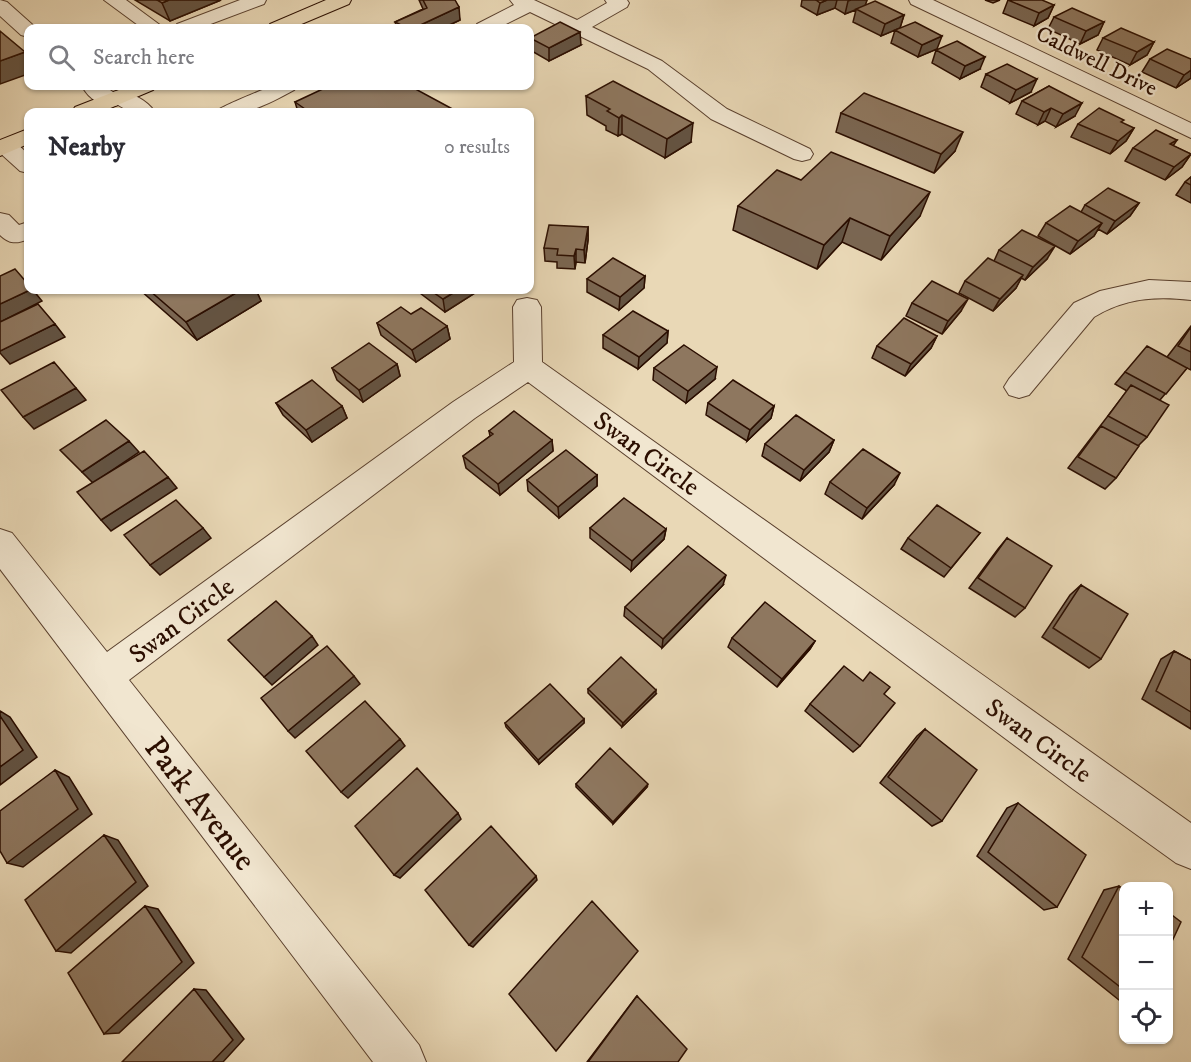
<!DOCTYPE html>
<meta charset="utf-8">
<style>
:root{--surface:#fff;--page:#f7f7f7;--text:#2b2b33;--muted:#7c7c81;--line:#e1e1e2}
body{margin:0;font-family:"IM FELL DW Pica",serif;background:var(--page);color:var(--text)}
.controls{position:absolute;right:18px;bottom:18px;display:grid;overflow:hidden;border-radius:12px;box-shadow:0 2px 4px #0004}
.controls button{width:54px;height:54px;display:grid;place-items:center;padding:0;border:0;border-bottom:2px solid var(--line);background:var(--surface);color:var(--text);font:30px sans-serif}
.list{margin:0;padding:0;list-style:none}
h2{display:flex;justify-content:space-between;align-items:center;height:78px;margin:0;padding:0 24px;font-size:26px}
h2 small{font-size:20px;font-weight:400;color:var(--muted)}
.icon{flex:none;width:33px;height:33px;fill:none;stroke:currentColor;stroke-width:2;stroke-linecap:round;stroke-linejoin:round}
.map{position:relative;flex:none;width:1191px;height:1062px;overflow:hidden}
.search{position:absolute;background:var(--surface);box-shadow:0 2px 4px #0004;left:24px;top:24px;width:510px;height:66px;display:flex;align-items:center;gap:15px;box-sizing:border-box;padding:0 21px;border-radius:12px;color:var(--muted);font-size:22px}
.panel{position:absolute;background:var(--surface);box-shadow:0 2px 4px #0004;left:24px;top:108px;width:510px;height:186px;border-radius:12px}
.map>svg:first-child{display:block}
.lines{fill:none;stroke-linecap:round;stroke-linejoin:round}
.minor-casing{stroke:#5a402e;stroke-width:2}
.major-casing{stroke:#2b0e00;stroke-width:2}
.minor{fill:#f1e6d0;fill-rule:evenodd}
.major{fill:#e9d8b6;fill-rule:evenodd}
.wall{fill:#7a6652;stroke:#2b0e00;stroke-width:1.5}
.shaded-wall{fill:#635342;stroke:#2b0e00;stroke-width:1.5}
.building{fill:#8e775f;stroke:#2b0e00;stroke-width:1.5}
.labels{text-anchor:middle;stroke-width:4.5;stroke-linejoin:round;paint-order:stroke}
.far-street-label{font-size:22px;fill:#2b0e00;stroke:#f1e6d0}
.street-label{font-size:26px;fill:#2b0e00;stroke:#f1e6d0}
.near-street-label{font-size:32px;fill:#2b0e00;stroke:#f1e6d0}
</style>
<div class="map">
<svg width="1191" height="1062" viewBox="0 0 1191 1062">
<rect width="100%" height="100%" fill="#e9d8b6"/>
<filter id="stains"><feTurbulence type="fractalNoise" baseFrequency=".00333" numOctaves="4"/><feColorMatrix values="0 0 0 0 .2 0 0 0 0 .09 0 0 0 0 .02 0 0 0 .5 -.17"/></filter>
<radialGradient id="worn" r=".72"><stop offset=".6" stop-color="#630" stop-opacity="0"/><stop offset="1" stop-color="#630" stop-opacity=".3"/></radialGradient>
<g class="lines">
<g class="minor-casing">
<path id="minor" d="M0 0 7 2 35 27 36 28H28V37L21 35 0 16Z
M104 0H126L164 28H142Z
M240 0H266L264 4 200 28H174L177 24Z
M510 0H534L577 20 607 3 605 0H627L629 3 627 7 592 27 662 61 727 109 810 149 813 154 810 159 802 161 794 159 711 119 648 69 530 12 498 28H475L477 24 514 5Z
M909 0H933L1191 123V138L911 4Z
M82 86H104L113 92C127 89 147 100 155 112H130L118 105C104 110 88 98 82 86Z
M272 86H298L294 90C266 105 248 116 215 112 218 108 262 90 272 86Z
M6 139 14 141 28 154V173L20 171 0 153V141Z
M0 213 9 215 19 225 28 222V239C17 244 9 244 0 235Z
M1149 280 1191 282V300C1155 296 1125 298 1094 317L1029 395 1019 398 1009 395 1004 387 1009 379 1074 303 1100 291Z
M527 298 537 300 541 307 542 362 1191 823V869L1176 863 1073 789 528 382 475 418 129 680 419 1045 426 1062H373L0 569V529L12 533 107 652 453 402 514 362 513 307 517 300Z"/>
</g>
<g class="major-casing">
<path id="major" d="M326 0H351L349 4 292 28H267L270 24Z
M129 86H157L153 90 101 112H72L75 107Z
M28 129V144L0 156V140Z"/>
</g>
<use href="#minor" class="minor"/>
<use href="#major" class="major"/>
</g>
<path class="wall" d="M135 0H221L170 21Z
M419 0H455L460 20 443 28H397L395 22 423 9Z
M802 0H867L865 5 904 15 900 28 881 36 853 22 856 10 845 14 835 8 817 15 801 6Z
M985 0H1000L993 3Z
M1008 0 1054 5 1048 18 1034 26 1003 13Z
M1054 17 1104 22 1098 35 1080 44 1048 29Z
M895 30 937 49 918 57 891 43Z
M530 37 581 45 549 61 530 50Z
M1103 38 1154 42 1147 55 1130 65 1097 50Z
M936 50 980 69 960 79 932 63Z
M1150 59H1191V78L1176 88 1142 72Z
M986 74 1031 92 1010 103 981 87Z
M1049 86 1075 116 1056 127 1045 121 1038 125 1016 114 1022 101Z
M586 96 691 142 665 158 622 134 618 136 606 130V126L587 115Z
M295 102 458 112H298Z
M841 113 955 151 934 173 836 132Z
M1078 124 1134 128 1126 141 1110 154 1071 137Z
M1177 140 1173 146 1191 154 1182 167 1165 180 1125 161 1133 148Z
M1191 177V203L1176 195 1185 182Z
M801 180 920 216 881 260 842 242 817 269 733 230 738 206Z
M1139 203 1130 216 1107 234 1098 229 1094 236 1070 254 1038 236 1046 223 1081 212 1085 205Z
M588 227V240L585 263 576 262 575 269 557 268V262L545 261 544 248Z
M999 250 1047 259 1025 280 1021 278 1016 288 993 311 959 293 965 281 994 261Z
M645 276 644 288 619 310 587 292V279Z
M140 290H256L261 301 197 340Z
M416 290H474L475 293 445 312Z
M912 303 961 311 942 334 906 316Z
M411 314 447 326 450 339 416 362 381 335 377 323Z
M1191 326V370L1187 368 1160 400 1147 437 1138 446 1116 478 1105 489 1068 468 1127 391 1115 384 1125 372 1167 357Z
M668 331 667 343 638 369 603 348V335Z
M937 336 931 348 905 376 872 358 877 346Z
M397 364 400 376 363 402 337 380 332 368Z
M654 368 715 379 686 403 653 380Z
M276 403 342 406 347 418 312 442 283 415Z
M708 403 774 406 771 418 747 441 706 415Z
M489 431 552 440 553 451 500 495 466 468 463 456 490 436Z
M834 440 829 452 800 481 762 456 765 444Z
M597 475V486L559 518 528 491 527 480Z
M830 482 894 485 862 519 825 494Z
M590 528 666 529 664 539 631 571 590 538Z
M980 533 944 577 901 549 908 538Z
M1007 538 1025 608 1015 617 969 588 998 549Z
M723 585 662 648 624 616 625 607Z
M1081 585 1101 659 1089 668 1042 637 1070 595Z
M732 638 815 641 810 649 777 687 728 647Z
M1174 651 1191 660V729L1142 699 1161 659Z
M863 681 884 694 860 746 853 752 805 711 810 704Z
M588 689 656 694 622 727 588 693Z
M584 719V723L539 764 506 727 505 723Z
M925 729 942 821 932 826 880 783 917 736Z
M576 784 647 787 613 824 576 787Z
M1018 803 1057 907 1044 910 977 856 1007 808Z
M1119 886 1124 890V1004L1068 959 1104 890Z
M637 996 678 1062H587L636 997Z"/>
<path class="shaded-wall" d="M169 0H221L170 21 162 3Z
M827 0H837L835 8 817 15 820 3Z
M851 0H867L865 6 845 14 848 1Z
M1054 5 1048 18 1034 26 1039 13Z
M459 7 460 20 443 28H414Z
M904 15 900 28 881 36 885 24Z
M1104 22 1098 35 1080 44 1086 31Z
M580 32 581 45 549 61V48Z
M942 36 937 49 918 57 922 45Z
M1154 42 1147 55 1130 65 1137 52Z
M25 52 28 59V74L0 84V61Z
M985 57 980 69 960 79 965 66Z
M1191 70V78L1176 88 1184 75Z
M1037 79 1031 92 1010 103 1016 90Z
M1082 103 1075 116 1056 127 1063 114Z
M1051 108 1045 121 1038 125 1044 112Z
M622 115V134L618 136 619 118Z
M693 123 691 142 665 158 667 139Z
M1134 128 1126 141 1110 154 1118 141Z
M963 132 955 151 934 173 941 154Z
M1191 154 1182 167 1165 180 1174 167Z
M930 192 920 216 881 260 890 236Z
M1139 203 1130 216 1107 234 1115 221Z
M850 218 842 242 817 269 824 245Z
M1102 223 1094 236 1070 254 1078 241Z
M588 227V240L585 263 584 250Z
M1055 246 1047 259 1025 280 1033 267Z
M576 249V262L575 269 574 256Z
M1023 275 1016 288 993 311 1000 299Z
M645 276 644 288 619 310 620 297Z
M30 290H33L42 301 0 322V304Z
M241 290H256L261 301 197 340 186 322Z
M458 290H474L475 293 445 312 443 299Z
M968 299 961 311 942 334 948 321Z
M55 324 65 337 10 364 0 353V351Z
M447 326 450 339 416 362 412 350Z
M668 331 667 343 638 369 639 357Z
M937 336 931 348 905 376 911 364Z
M397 364 400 376 363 402 359 390Z
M717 367 715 379 686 403 688 391Z
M76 388 86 400 34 429 23 417Z
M342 406 347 418 312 442 306 430Z
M774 406 771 418 747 441 750 430Z
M552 440 553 451 500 495 498 484Z
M834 440 829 452 800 481 804 470Z
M129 441 139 452 93 483 82 472Z
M900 473 894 485 862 519 867 508Z
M597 475V486L559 518 558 507Z
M168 477 177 488 111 531 101 520Z
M203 528 211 538 160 575 150 565Z
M666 529 664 539 631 571 632 561Z
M726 575 723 585 662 648 663 639Z
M312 636 318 645 272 685 264 677Z
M815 641 810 649 777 687 782 679Z
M354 676 360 684 295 738 288 731Z
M656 690V694L622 727 623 723Z
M0 711 10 717 37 757 0 785Z
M584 719V723L539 764 538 760Z
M400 739 405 746 348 798 341 792Z
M55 770 69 777 92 814 23 867 7 863Z
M648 784 647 787 613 824V822Z
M458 813 461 819 400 878 394 875Z
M104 835 118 840 148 886 71 953 56 951Z
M536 876 537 880 473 947 469 945Z
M145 906 158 909 194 963 119 1033 104 1034Z
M194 989 206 990 244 1039 223 1062H212Z"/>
<path class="building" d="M157 0H169L162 3Z
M423 0H455L459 7 414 28H407L395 22 427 8Z
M816 0H827L820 3Z
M1008 0H1042L1054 5 1039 13Z
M875 1 904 15 885 24 856 9Z
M1072 8 1104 22 1086 31 1054 17Z
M560 22 580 32 549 48 530 38Z
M915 22 942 36 922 45 895 30Z
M1121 28 1154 42 1137 52 1103 38Z
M0 31 25 52 0 61Z
M957 41 985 57 965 66 936 50Z
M1167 49 1191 59V70L1184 75 1150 59Z
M1007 64 1037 79 1016 90 986 74Z
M613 81 693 123 667 139 622 115 619 118 607 111 610 109 586 96Z
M329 86H410L458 112H298L305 109 295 102Z
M1049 86 1082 103 1063 114 1051 108 1044 112 1022 101Z
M864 93 963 132 941 154 841 113Z
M1099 108 1124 120 1121 122 1134 128 1118 141 1078 124Z
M1156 130 1177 140 1170 144 1191 154 1174 167 1133 148Z
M831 152 930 192 890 236 850 218 824 245 738 206 777 170 801 180Z
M1191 177V185L1185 182Z
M1108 188 1139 203 1115 221 1085 205Z
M1070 206 1102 223 1078 241 1046 223Z
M549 225 588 227 584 250 576 249 574 256 557 255 558 249 544 248Z
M1022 230 1055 246 1033 267 999 250Z
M613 258 645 276 620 297 587 279Z
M988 258 1023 275 1000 299 965 281Z
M15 269 28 284V290H30L0 304V276Z
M932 281 968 299 948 321 912 303Z
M149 290H241L186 322Z
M430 290H458L443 299Z
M38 304 55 324 0 351V322Z
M401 307 411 314 421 308 447 326 412 350 377 323Z
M633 311 668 331 639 357 603 335Z
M904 318 937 336 911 364 877 346Z
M1191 327V352L1178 346Z
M369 343 397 364 359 390 332 368Z
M684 345 717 367 688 391 654 368Z
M1147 346 1187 368 1166 394 1125 372Z
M54 362 76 388 23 417 1 390Z
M312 380 342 406 306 430 276 403Z
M733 380 774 406 750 430 708 403Z
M1131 385 1169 405 1147 437 1108 416Z
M514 411 552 440 498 484 463 456 493 434 489 431Z
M796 415 834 440 804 470 765 444Z
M106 420 129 441 82 472 60 450Z
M1101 426 1139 446 1116 478 1078 457Z
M863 449 900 473 867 508 830 482Z
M566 450 597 475 558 507 527 480Z
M144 451 168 477 101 520 77 492Z
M624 498 666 529 632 561 590 528Z
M176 500 203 528 150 565 124 535Z
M937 505 980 533 951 568 908 538Z
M1007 538 1052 566 1025 608 978 578Z
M688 546 726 575 663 639 625 607Z
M1081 585 1128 614 1101 659 1053 628Z
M276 601 312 636 264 677 228 640Z
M765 602 815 641 782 679 732 638Z
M327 646 354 676 288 731 261 698Z
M1174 651 1191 660V712L1156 691Z
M621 657 656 690 623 723 588 689Z
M844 666 863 681 870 672 890 687 884 694 895 703 860 746 810 704Z
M550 684 584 719 538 760 505 723Z
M365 701 400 739 341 792 306 751Z
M0 716 23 750 0 767Z
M925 729 977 770 942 821 888 777Z
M610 748 648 784 613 822 576 784Z
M417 768 458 813 394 875 355 826Z
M55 770 78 809 7 863 0 851V811Z
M1018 803 1086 855 1057 907 988 852Z
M491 826 536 876 469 945 425 890Z
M104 835 136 882 56 951 25 900Z
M1119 886 1124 890V990L1082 957Z
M592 901 638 951 556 1051 509 994Z
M145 906 182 962 104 1034 68 973Z
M1168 912 1181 922 1168 950Z
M194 989 233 1040 212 1062H122Z
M637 996 687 1049 678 1062H588Z"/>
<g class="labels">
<g class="far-street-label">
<text transform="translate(1097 60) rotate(26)" y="8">Caldwell Drive</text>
</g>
<g class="street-label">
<text transform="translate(647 453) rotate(36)" y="9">Swan Circle</text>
<text transform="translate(181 620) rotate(-37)" y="9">Swan Circle</text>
<text transform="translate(1039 740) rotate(36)" y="9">Swan Circle</text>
</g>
<g class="near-street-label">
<text transform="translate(201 803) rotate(52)" y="11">Park Avenue</text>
</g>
</g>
<rect width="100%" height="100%" filter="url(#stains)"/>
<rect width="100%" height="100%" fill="url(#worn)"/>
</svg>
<div class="controls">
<button>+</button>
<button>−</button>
<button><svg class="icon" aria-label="locate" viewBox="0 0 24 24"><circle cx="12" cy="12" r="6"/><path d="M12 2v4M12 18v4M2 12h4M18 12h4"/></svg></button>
</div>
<div class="search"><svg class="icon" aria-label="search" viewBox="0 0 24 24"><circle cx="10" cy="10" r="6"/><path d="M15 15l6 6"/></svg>Search here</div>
<section class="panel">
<h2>Nearby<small>0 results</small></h2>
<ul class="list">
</ul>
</section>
</div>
